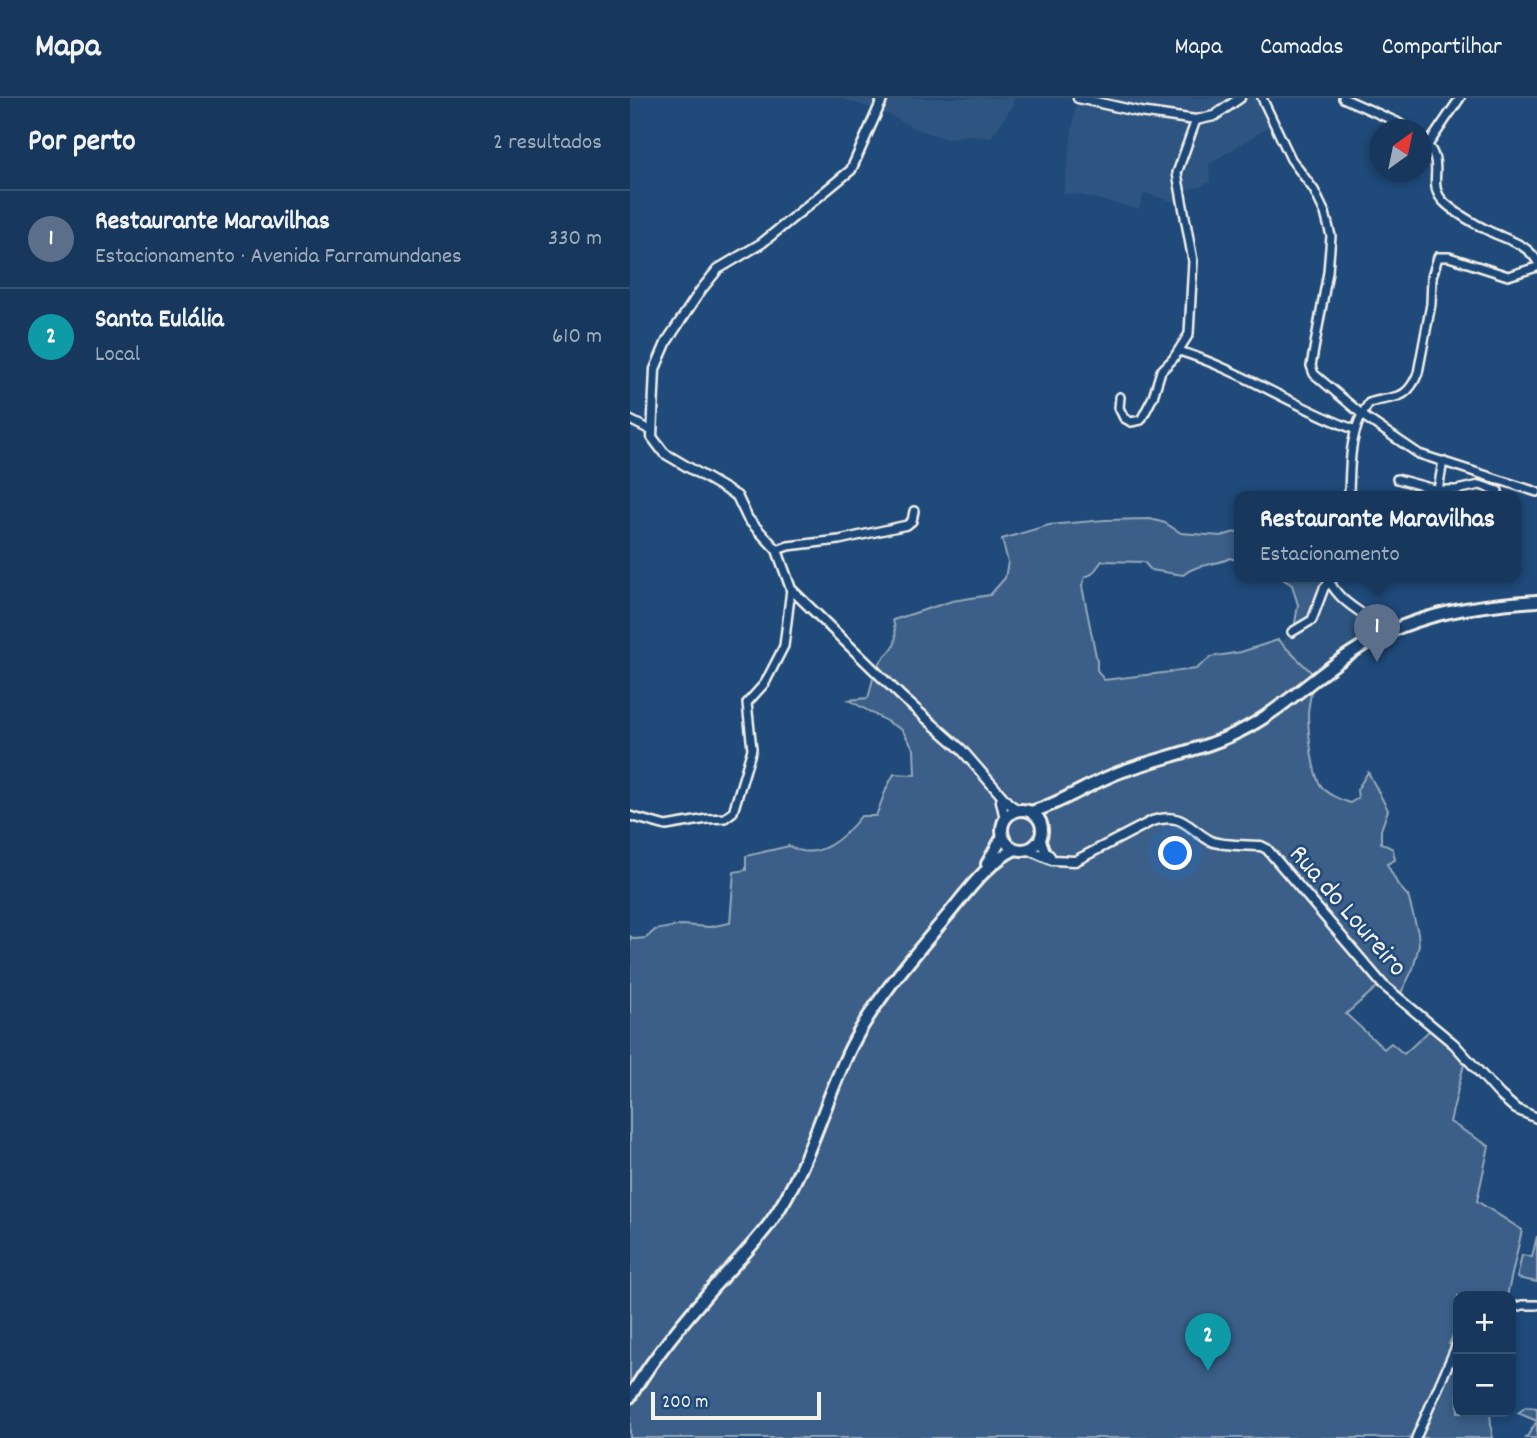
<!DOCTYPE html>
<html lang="pt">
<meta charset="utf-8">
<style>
:root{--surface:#17385c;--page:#244365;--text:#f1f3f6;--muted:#9eacbb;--line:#365272;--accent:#ff9aa2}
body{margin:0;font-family:Dekko,sans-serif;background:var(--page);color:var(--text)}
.controls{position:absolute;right:21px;bottom:21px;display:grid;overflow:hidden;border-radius:14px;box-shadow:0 4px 10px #0003}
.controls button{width:63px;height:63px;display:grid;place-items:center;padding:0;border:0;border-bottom:2px solid var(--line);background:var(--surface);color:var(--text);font:35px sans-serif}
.compass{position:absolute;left:739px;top:21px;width:63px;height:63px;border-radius:50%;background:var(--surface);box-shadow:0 4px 10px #0003;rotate:33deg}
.scale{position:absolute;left:21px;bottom:18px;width:170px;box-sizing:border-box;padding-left:7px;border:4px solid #f4f1e8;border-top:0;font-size:19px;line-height:24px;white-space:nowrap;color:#f4f1e8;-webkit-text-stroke:5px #1f4a7a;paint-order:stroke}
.you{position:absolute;left:546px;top:756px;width:24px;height:24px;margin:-18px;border:5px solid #fff;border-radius:50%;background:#1a73e8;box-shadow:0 0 0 10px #1a73e833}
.badge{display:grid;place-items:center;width:46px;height:46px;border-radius:50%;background:var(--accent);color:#fff;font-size:23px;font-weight:700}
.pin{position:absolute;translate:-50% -58px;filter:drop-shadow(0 2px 4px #0008)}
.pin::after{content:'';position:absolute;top:37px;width:24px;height:21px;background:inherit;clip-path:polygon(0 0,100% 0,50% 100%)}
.popup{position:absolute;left:604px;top:393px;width:287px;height:91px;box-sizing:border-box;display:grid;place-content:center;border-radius:14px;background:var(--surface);filter:drop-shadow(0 2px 5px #0005);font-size:23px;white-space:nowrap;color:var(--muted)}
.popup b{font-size:26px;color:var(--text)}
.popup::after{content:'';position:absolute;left:50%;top:100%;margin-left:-14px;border:14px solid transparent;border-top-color:var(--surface)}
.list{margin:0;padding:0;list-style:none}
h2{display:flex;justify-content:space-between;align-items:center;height:91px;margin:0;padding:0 28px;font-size:30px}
h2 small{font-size:23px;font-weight:400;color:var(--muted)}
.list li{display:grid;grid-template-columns:46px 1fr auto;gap:21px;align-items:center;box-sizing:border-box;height:98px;padding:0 28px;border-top:2px solid var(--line)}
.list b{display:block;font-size:26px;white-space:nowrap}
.list p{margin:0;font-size:23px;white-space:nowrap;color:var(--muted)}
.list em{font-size:23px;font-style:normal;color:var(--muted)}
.map{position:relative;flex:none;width:907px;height:1340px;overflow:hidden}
header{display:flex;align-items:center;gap:42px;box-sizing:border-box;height:98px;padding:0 35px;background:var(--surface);border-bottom:2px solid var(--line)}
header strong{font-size:33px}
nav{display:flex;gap:38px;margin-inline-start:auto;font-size:24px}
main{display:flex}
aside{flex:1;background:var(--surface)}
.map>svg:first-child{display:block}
.built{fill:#2d5581}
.green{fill:#3a5f88;stroke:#97a8b8;stroke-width:2}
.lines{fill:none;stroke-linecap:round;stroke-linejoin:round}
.minor-casing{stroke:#f4f1e8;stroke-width:12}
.tertiary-casing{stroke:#f4f1e8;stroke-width:13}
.primary-casing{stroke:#f4f1e8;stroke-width:16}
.minor{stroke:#1f4a7a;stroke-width:7}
.tertiary{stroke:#1f4a7a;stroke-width:8}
.primary{stroke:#1f4a7a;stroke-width:10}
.labels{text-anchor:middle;stroke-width:5;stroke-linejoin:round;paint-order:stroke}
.street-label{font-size:28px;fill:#f4f1e8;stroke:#1f4a7a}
</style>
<header>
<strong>Mapa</strong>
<nav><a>Mapa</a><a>Camadas</a><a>Compartilhar</a></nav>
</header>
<main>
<aside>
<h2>Por perto<small>2 resultados</small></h2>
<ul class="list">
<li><span class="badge" style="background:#5c6f8a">1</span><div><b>Restaurante Maravilhas</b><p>Estacionamento · Avenida Farramundanes</p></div><em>330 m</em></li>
<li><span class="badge" style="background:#0f9aa8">2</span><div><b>Santa Eulália</b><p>Local</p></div><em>610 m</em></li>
</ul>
</aside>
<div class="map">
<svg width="907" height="1340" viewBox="0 0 907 1340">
<rect width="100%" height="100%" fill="#1f4a7a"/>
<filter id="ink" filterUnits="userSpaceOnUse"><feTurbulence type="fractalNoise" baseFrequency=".0143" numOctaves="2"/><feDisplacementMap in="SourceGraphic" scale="14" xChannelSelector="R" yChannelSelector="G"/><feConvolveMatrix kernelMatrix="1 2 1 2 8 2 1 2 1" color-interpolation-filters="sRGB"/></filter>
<g filter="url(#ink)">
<path class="built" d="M211 0H384L382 9 361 40 337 37 316 41 283 30 258 16Z
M442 0H632L642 27 579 66 580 85 574 86V88L548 93 549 105 514 95 509 111 445 96H433L447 1Z
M700 485 703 492 755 532 740 535 685 576 650 543 678 530 685 524 696 490Z"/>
<path class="green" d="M520 421 535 425 551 435 591 438 609 433V463L600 460C585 468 567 465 553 477L521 472 514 464 472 463 462 476 455 479 452 488 467 563V572L474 582 566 571 581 559 611 554 648 542 684 577C683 590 679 602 678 615 678 630 682 678 692 689 698 697 711 702 720 705L728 700 727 692 738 674 758 712 751 732V745L763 751 765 762 757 766 768 787 778 798 788 835 789 847 783 871 769 899 747 889 716 916 754 951 761 945 774 956 801 931 835 962 820 1024 859 1048 847 1103 892 1132 877 1198H828V1233L824 1235 819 1246 828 1247V1314H860L862 1340H0V838L4 841 16 840 25 832 53 827 79 829 100 825 104 774 116 772V758L159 748C187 765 214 740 231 718H246L257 689 264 676 285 677 284 651 272 632 219 602 238 600C241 591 242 581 246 572 256 548 272 558 263 522L322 503 360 497 375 480 378 464 372 441 419 427 475 422Z
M648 478H703L681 522 667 528 665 525 668 507 662 487Z
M907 1138V1184L887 1180 892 1157 902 1159Z
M896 1309 907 1310V1340H896L907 1323 888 1315Z"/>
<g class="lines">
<g class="minor-casing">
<path id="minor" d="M632 0 661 61 684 92 695 115 701 138 698 174 681 268 684 276 736 320 789 356 907 394
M713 0 767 24 779 32
M792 42C820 65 793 85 815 105 828 117 845 126 861 134 878 142 897 146 907 163
M798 47 830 0
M549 253C611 272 665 310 726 332
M490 299 489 310 494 320 501 324 511 322 523 299 531 273 543 261 559 236 563 163 547 75 566 22
M0 322 22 333
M767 381 808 392H826L850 387 868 393
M808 392 813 363
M719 398C720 366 719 332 739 305 763 297 776 305 788 275L801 206 802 179 808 159H819L878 178 907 169
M147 452 158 448 209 442 277 427 282 423 284 413
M700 484C711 507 739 517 757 534
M662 534 682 522 694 490 705 478
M0 718 36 728 77 721 95 720 103 714 122 651 117 605 135 585 154 548 161 491
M881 1211 892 1207H907
M786 1340 828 1244"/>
</g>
<g class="tertiary-casing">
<path id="tertiary" d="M253 0 221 72 132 145 88 171 71 192 37 243 25 271 22 339 34 355 107 398 118 421 147 452 161 491 273 600 331 651 378 705 388 712
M448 0 510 14 566 22 584 18 610 0
M371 703 375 721
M410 740 415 753 420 758
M397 751 422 762 445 763 522 723C553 713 558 731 581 743 591 748 618 747 631 748L637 751 753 887 824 946 870 997 886 1011 907 1020"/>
</g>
<g class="primary-casing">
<path id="primary" d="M372 732a20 20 0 1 1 40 0a20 20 0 1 1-40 0Z
M401 714C433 705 461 684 493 673 534 658 579 651 618 629 655 609 685 578 721 555 778 517 840 507 907 503
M357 766 373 738
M0 1299C20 1264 47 1231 73 1201 95 1175 120 1152 140 1125 178 1072 192 1009 220 951 244 902 283 859 317 818 337 794 357 765 385 751"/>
</g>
<use href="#minor" class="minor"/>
<use href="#tertiary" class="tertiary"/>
<use href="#primary" class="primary"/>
</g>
</g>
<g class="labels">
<g class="street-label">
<text transform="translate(720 811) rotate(49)" y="10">Rua do Loureiro</text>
</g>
</g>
</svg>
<div class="controls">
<button>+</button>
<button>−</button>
</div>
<svg class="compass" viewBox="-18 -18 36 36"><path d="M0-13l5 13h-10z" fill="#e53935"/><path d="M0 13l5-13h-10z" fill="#9eacbb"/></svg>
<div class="scale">200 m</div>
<div class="you"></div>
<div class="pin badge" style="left:747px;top:564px;background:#5c6f8a">1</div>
<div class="popup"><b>Restaurante Maravilhas</b>Estacionamento</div>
<div class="pin badge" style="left:578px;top:1273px;background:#0f9aa8">2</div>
</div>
</main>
